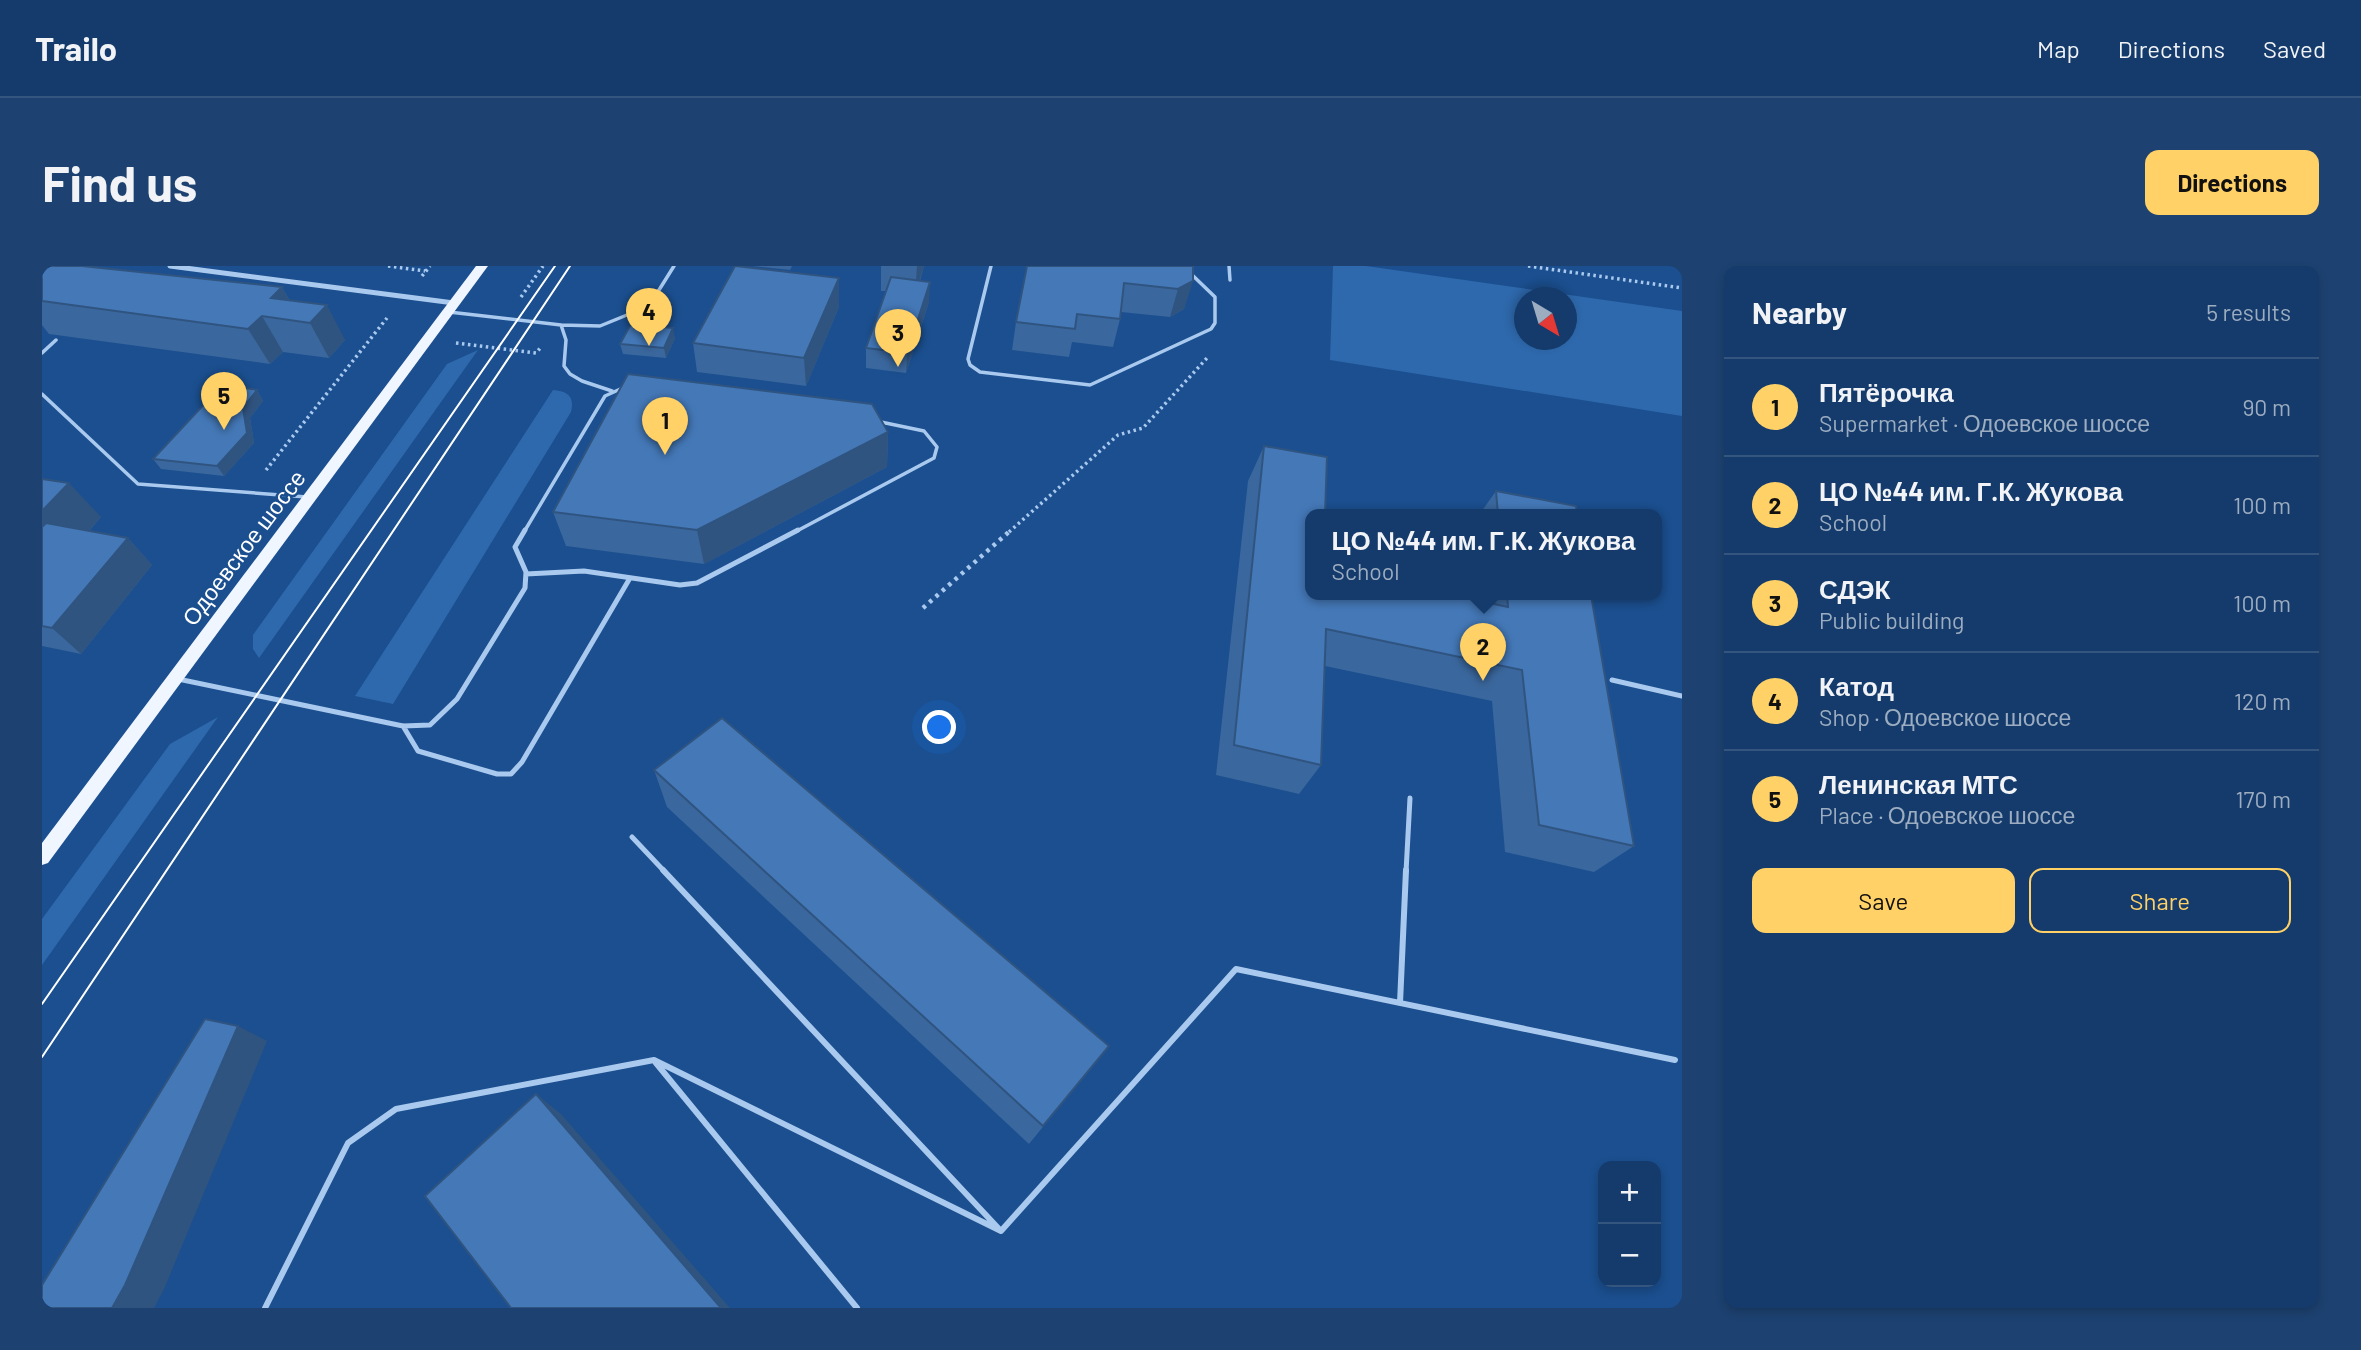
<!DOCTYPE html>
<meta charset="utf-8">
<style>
:root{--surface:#143b6b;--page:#1d4271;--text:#f1f3f6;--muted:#9dadc1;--line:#33557e;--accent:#ffd166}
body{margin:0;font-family:Barlow,sans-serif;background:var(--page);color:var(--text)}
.controls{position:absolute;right:21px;bottom:21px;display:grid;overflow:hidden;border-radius:14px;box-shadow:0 4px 10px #0003}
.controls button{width:63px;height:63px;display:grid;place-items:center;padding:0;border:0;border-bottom:2px solid var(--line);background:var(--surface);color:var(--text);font:35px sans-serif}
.compass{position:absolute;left:1472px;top:21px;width:63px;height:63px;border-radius:50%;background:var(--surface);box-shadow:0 4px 10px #0003;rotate:142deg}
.you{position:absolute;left:898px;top:462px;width:24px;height:24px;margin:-18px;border:5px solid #fff;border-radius:50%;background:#1a73e8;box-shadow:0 0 0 10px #1a73e833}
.badge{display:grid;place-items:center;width:46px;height:46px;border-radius:50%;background:var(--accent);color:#111;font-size:23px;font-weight:700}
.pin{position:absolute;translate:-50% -58px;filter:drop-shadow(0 2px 4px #0008)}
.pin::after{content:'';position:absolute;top:37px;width:24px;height:21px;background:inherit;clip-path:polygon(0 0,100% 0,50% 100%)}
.popup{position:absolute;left:1263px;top:243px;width:357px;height:91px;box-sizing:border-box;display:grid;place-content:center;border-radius:14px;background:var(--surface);filter:drop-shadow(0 2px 5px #0005);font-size:23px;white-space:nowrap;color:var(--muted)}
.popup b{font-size:26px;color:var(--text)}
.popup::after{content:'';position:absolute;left:50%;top:100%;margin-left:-14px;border:14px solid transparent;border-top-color:var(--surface)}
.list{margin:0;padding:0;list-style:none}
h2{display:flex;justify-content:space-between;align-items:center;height:91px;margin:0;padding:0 28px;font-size:30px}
h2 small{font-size:23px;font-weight:400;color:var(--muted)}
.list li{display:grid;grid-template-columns:46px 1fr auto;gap:21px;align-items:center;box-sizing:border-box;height:98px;padding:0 28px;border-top:2px solid var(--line)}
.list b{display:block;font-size:26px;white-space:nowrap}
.list p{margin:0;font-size:23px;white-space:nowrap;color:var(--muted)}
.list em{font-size:23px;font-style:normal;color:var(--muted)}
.actions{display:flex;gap:14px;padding:21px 28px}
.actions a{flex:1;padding:16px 0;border:2px solid var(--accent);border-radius:14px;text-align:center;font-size:24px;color:var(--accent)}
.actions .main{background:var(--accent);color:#111}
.map{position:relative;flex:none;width:1640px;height:1042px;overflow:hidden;border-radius:14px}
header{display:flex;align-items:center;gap:42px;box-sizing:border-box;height:98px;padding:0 35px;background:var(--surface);border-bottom:2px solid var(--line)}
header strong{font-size:33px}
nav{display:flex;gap:38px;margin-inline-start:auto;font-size:24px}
.intro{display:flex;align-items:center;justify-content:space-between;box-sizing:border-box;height:168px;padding:0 42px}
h1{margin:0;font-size:49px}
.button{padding:18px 32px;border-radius:14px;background:var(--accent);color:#111;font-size:24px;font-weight:700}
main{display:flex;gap:42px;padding:0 42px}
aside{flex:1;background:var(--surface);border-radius:14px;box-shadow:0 4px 10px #0003}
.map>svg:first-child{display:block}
.green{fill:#2e69ad;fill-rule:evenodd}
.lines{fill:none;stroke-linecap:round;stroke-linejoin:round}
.path-far1{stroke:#a9c9ee;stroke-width:3.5;stroke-dasharray:2.5 3.5;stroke-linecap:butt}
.path{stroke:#a9c9ee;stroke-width:4.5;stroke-dasharray:3.5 5;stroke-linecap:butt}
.lane-far2{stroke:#a9c9ee;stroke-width:3.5}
.lane-far1{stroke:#a9c9ee;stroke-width:5}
.lane{stroke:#a9c9ee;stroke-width:6}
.street{stroke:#a9c9ee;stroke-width:5}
.primary{fill:#f0f6ff;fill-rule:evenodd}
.tram{stroke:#fff;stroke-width:2}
.wall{fill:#3a679d}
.shaded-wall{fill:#305480}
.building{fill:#4478b7;stroke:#305480;stroke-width:2}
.labels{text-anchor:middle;stroke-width:5;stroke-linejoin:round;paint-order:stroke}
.street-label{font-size:23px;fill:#fff;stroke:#1b4f8f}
</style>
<header>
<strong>Trailo</strong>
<nav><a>Map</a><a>Directions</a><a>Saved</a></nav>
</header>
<div class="intro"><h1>Find us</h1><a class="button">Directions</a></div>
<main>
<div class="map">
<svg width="1640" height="1042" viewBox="0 0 1640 1042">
<rect width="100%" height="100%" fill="#1b4f8f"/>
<path class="green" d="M1291 0H1324L1640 45V150L1288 94ZM1482 32H1524V74H1482Z
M436 84 217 392 211 383V369L405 98Z
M511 124C525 125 533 130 529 146L351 438 313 430Z
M176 451 0 699V653L128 478Z"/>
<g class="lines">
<path class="path-far1" d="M346 0 383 5
M1486 0 1640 22
M380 10 388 0
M479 31 501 0
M414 77 494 87 500 80
M224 204 345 52
M967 266 1076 169 1101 162 1165 92"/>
<path class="path" d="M881 342 969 264"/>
<path class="lane-far2" d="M949 0 926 93 928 99 938 106 1048 119 1169 63 1173 57V31L1145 4V0
M1187 0 1188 14
M407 46 519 59 558 60 607 40 632 0
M519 59 524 74 522 100 528 108 540 115 570 125
M0 87 14 74
M0 128 96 218 265 231
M482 266 563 130 585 120
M753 266 892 192 895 181 882 165 834 155"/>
<path class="lane-far1" d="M484 308 542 305 638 319 655 317 756 264
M136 413 361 460 388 459 415 433 483 322 484 306 473 281 483 264
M1570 414 1640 430
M361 460 376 485 455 508H469L480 496 588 312
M590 571 623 606
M1364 606 1368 532"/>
<path class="lane" d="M621 604 957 963
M1358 737 1364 604
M614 797 815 1042
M223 1042 306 877 354 843 612 794 959 965 1194 703 1633 794"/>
<path class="street" d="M128 0 412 37"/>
<path class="primary" d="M434 0H446L6 597 0 599V577Z"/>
<path class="tram" d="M0 738 513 0
M0 791 528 0"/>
</g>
<path class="wall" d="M0 0 240 21 248 35 303 74 287 92 241 86 228 98 7 68 0 59Z
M710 0H750L748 4Z
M839 0H882L878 15 887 36 864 107 824 102V82L844 25H839Z
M985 0H1151L1142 43 1128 51 1079 46 1078 53 1071 81 1030 76 1027 91 970 84 974 56Z
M797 12V41L764 120 655 106 651 77Z
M633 72 624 92 581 88 578 78Z
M215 124 221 135 208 152 212 177 182 210 119 203 111 193Z
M846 166 845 201 662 298 524 280 511 246Z
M1222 180 1268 329 1434 334V329H1549L1592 580 1552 606 1463 586 1450 435 1283 400 1279 499 1257 528 1174 509 1206 215Z
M0 213 59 251 47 265 86 272 110 299 39 388 0 380Z
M1454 225 1535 249H1437Z
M612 504 1067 780 987 878 625 541Z"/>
<path class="shaded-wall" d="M875 0H882L873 29Z
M797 12V41L764 120 762 92Z
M1151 15 1142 43 1128 51 1136 23Z
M888 16 887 36 864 107 865 87Z
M240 21 259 55 229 32Z
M285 39 303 74 287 92 268 57Z
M220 50 241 86 228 98 206 63Z
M631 62 633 72 624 92 622 82Z
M215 124 221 135 208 152 212 177 182 210 175 200 201 142Z
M846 166 845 201 662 298 655 264Z
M27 217 59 251 0 317V245Z
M86 272 110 299 39 388 10 362Z
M196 760 225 775 122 1023 112 1042H70Z
M494 828 519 848 688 1042H679Z"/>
<path class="building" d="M0 0H40L240 21 229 32 285 39 268 57 220 50 206 63 0 35Z
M693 0 797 12 762 92 651 77Z
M985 0H1151V15L1136 23 1082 17 1078 53 1035 48 1033 63 974 56Z
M849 11 888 16 865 87 824 82Z
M589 58 631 62 622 82 578 78Z
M586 108 830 138 846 166 655 264 511 246Z
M181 118 215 124 201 142 205 167 175 200 111 193Z
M1222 180 1285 191 1283 249H1268V329H1409L1466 341 1465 329H1549L1592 580 1497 559 1480 404 1284 363 1279 499 1192 479Z
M0 213 27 217 0 245Z
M1454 225 1534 240 1535 249H1456Z
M4 257 86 272 10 362 0 360V261Z
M680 452 1067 780 1001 860 612 504Z
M163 753 196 760 83 1019 70 1042H0V1019Z
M494 828 679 1042H469L383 930Z"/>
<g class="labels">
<g class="street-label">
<text transform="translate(202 282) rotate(-53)" y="8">Одоевское шоссе</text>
</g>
</g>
</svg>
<div class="controls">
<button>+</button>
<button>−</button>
</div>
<svg class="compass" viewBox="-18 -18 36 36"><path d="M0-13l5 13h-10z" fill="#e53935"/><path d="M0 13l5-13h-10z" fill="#9dadc1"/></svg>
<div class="you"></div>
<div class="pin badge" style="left:623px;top:189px">1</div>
<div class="pin badge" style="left:1441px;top:415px">2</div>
<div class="popup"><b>ЦО №44 им. Г.К. Жукова</b>School</div>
<div class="pin badge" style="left:856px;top:101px">3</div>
<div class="pin badge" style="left:607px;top:80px">4</div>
<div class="pin badge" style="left:182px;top:164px">5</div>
</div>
<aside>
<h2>Nearby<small>5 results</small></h2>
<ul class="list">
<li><span class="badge">1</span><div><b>Пятёрочка</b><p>Supermarket · Одоевское шоссе</p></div><em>90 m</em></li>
<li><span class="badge">2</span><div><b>ЦО №44 им. Г.К. Жукова</b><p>School</p></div><em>100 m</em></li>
<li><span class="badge">3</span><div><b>СДЭК</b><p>Public building</p></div><em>100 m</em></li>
<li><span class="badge">4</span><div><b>Катод</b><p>Shop · Одоевское шоссе</p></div><em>120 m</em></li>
<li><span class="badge">5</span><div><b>Ленинская МТС</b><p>Place · Одоевское шоссе</p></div><em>170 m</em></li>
</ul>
<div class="actions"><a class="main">Save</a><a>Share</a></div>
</aside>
</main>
